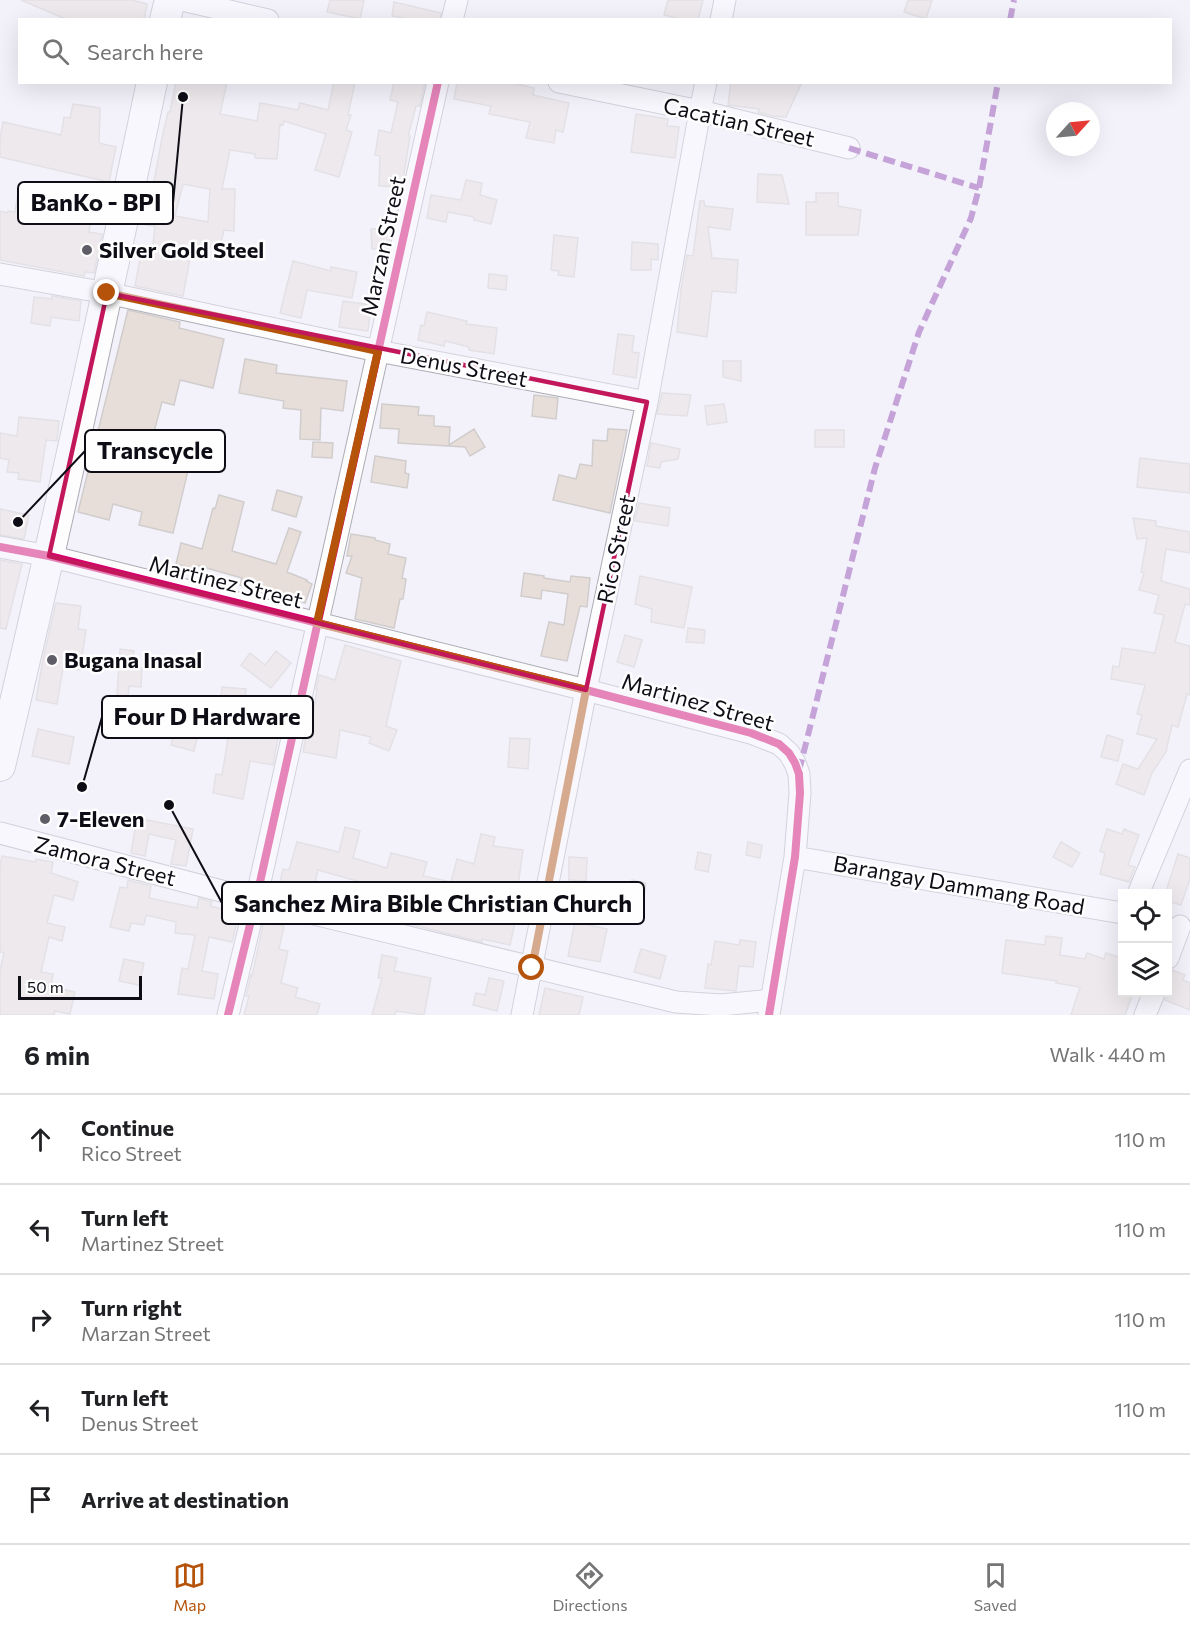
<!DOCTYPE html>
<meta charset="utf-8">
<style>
:root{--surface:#fff;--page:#f2f2f2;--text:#202124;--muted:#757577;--line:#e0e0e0;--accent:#b45309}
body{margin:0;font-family:Commissioner,sans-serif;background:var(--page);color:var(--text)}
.controls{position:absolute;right:18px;bottom:18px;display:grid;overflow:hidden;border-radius:0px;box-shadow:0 6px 24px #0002}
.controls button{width:54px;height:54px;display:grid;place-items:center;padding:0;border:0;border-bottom:2px solid var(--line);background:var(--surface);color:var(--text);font:30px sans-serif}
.compass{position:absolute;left:1046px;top:102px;width:54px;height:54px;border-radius:50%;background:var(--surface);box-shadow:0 6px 24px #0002;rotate:63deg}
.scale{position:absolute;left:18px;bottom:15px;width:124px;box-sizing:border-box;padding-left:6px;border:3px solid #0e0c15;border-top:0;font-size:16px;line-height:21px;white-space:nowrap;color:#0e0c15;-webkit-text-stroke:4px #fefefe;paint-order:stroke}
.stop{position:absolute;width:18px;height:18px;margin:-14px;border:4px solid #b45309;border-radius:50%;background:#fff}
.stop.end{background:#b45309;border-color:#fff;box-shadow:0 2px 6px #0008}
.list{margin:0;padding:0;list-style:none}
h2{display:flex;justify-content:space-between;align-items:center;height:78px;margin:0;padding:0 24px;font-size:26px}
h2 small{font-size:20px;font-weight:400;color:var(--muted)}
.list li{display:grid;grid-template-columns:39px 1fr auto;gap:18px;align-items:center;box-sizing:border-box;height:90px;padding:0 24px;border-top:2px solid var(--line)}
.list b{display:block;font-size:22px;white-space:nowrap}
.list p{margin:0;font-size:20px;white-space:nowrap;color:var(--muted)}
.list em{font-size:20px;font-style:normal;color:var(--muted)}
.icon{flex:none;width:33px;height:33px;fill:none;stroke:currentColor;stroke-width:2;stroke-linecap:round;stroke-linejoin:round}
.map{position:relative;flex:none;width:1190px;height:1015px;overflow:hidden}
.search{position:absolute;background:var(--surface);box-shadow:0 6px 24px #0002;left:18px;right:18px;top:18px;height:66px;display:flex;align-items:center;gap:15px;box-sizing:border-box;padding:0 21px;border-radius:0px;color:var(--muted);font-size:22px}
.sheet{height:528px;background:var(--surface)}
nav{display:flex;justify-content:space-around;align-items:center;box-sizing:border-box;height:84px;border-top:2px solid var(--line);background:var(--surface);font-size:16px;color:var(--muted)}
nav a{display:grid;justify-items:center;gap:3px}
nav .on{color:var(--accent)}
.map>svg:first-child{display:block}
.building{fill:#e7ded9;stroke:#d1cdcd;stroke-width:1.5;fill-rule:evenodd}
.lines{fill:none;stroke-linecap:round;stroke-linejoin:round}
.minor-casing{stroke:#adacb4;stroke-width:23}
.highway-casing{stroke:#adacb4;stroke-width:32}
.minor{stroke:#fdfdfe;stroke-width:21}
.highway{stroke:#fdfdfe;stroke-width:30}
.quiet{stroke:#8e44ad;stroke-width:6;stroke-dasharray:12 6;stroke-linecap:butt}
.cycleway-casing{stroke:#fefefe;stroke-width:11}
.cycleway{stroke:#d6006c;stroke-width:8}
.route{stroke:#b45309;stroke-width:8}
.marked{fill:none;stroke:#c2185b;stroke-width:4.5;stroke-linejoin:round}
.poi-dot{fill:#5e5c66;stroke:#fefefe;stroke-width:2}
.labels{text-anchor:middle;stroke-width:5;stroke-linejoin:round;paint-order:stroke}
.street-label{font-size:22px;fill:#0e0c15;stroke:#fefefe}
.poi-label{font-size:22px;font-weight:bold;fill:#0e0c15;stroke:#fefefe;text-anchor:start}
.leader{fill:none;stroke:#0e0c15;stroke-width:2}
.callout-dot{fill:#0e0c15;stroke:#fefefe;stroke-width:2}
.callout{fill:#fefefe;stroke:#0e0c15;stroke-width:2}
.callout-label{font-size:24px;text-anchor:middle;font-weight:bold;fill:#0e0c15}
</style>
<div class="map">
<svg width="1190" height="1015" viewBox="0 0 1190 1015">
<rect width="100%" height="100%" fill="#f3f2fb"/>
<path class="building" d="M21 0H132L147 4 144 20H68Z
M330 0H364L360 19 327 12Z
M668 0H703L698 20H682L664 15Z
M908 0H932L926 19 904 12Z
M394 2 441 13 440 20H412L392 16Z
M176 82H227L220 114 257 121 260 103 298 110 300 103 328 110 334 82H355L348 115H351L346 130 352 132 339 177 315 170 326 134 284 121 283 125 280 124 277 159 255 158V154L230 150 222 189H235L234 231 224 230 219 250 195 244 193 259 190 258 183 296 135 286 141 254 152 256 155 226 146 225 162 138 168 112H170ZM183 184 210 189 208 222 175 216Z
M394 82H425L420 106H416L408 136H410L402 187 379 186 380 156 375 155 379 130 391 133 398 102 390 100Z
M457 82H509L534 88 533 95 569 103 563 132 556 130 554 143 526 138 530 122 489 114 491 106 454 99Z
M731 82H802L786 117 773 116 758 112 760 109 728 105Z
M73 104 100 108 99 143 116 147 109 182 0 157V138L3 122 61 135 64 117 70 118Z
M636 114 668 119 667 126 679 127 675 158 631 152Z
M758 174 782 175 789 204 757 202Z
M466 180 482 183 480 195 497 200 491 224 474 220V217L448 212 446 222 427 218 431 195 461 200Z
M18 193 93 207 89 232 102 234 94 273 85 272 84 276 0 260V211L7 213 8 211 15 212Z
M816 193H838V206L861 210 858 235H806V202H816Z
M700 201H704L705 206 733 209 730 230 708 227 712 258 738 260 736 293 712 291 707 337 677 332 681 289 687 255 693 256Z
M391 228V234L388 248 372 249 371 229Z
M554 235 578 238 574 277 558 275 559 271 551 270Z
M632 242 658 244V260L651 259V270H631Z
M293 261 331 271V267L357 272 352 298 307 290 301 318 280 313Z
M489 274 507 276 506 290 488 288Z
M52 296 81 301 79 321 51 317 50 326 31 323 34 297 52 299Z
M343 301 371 305 368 331 339 327Z
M128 310 180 322 179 328 224 339 213 388 180 380 174 405 162 402 151 443 192 454 173 533 139 525 142 512 113 504 109 520 78 512Z
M427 312 467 321 466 324 497 328 494 354 469 350V347L445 341 444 346 418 340 421 325 424 326Z
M618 334 634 336 632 352 639 353 636 378 613 374Z
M245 359 277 365 276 373 347 381 343 411 321 408 320 440 300 439 301 410 283 408 284 401 239 393Z
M723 361H741V381L723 377Z
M662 393 691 395 687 416 657 414Z
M534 395 558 398 556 419 532 416Z
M382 404 419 407 418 415 434 416V426L450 427 449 445 474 429 485 447 470 456 465 447 398 443 399 429 380 428Z
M724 404 727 422 707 425 705 406Z
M19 417 59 421 57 441 46 440 40 482 18 479 19 473 7 472 9 460 0 458V433L17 436Z
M608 429 627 430 610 513 553 500 559 475 576 479 580 464 592 466 593 440 607 441Z
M815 430H844V447H815Z
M313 442 333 443 332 458 312 457Z
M651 443 680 449 678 459 661 462 660 468 647 466Z
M375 456 406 461 405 473 409 474 407 488 371 482Z
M1140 458 1190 464V493L1137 487Z
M277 490 302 497 296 517 272 510Z
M219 495 244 502 232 551 276 564 289 528 301 532 287 572 307 580 306 581 312 584 305 603 267 589 265 593 240 585 242 578 196 565 195 569 176 564 181 543 202 549 213 508 215 509Z
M639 503 670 508 668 526 635 521Z
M0 509 29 515 24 539 0 535Z
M1133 518 1156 521V526L1190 532V553L1166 549 1161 581 1190 589V605L1185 604 1175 642 1190 646V695L1187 694 1178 727 1172 725 1166 752 1152 773 1144 795 1116 784 1123 764 1138 769 1157 739 1137 734 1142 715 1137 714 1145 685 1111 679 1113 666 1119 667 1122 648 1155 653 1164 615 1154 613 1159 595 1139 590 1144 573 1141 572 1147 538 1137 539Z
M351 534 375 538V540L390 544 388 554 406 558 402 578 406 579 403 599H400L394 628 355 619 362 578 346 573 352 556H347Z
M0 560 22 564 6 629 0 628Z
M524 573 544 576V578L570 582 571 576 590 578 587 607 580 606 567 661 541 656 549 622 564 625 568 594 542 590 541 599 521 596Z
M640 576 692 587 684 628 651 622 652 609 635 604Z
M56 603 81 606 78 629 86 630 80 670 63 668 57 704 36 700 43 659Z
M688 628 705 630 704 643 686 642Z
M625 635 642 640 634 667 617 662Z
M345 645 401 661 386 726 397 730 389 751 369 743 371 737 340 730 336 758 303 752 307 730H311L317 689H316L319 675 335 680Z
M120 649 134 651 132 667 142 668 141 687 129 686 128 697 117 696Z
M276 651 291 663 271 688 241 665 250 653 265 665Z
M222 687 246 689 242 730 249 731 248 734 278 738 273 765 250 761 243 799 213 793 216 774 222 775 233 708 220 707Z
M169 707 184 711 182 717 201 721 194 751 171 745 173 737 163 734Z
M38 729 74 737 69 764 32 756Z
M1107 735 1123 740 1118 761 1101 757Z
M510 738 530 739 528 769 508 767Z
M137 818 193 829 186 866 171 864 176 840 149 834 145 856 131 853Z
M345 827 360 831 353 858 387 868 391 853 427 862 423 876 451 882 457 859 474 864 481 834 495 837 493 846 523 850 513 922H515L510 945 482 939V942L389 919 393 902 354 891 357 881 318 870 312 895 279 887 283 869 289 870 297 842 339 852Z
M1107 829 1122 834 1124 829 1139 835 1128 865 1135 867 1129 882 1100 874 1105 853 1100 851Z
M748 842 762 845 760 858 746 855Z
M1061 842 1080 853 1072 867 1053 857Z
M698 852 711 855 708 872 695 869Z
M1178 854 1190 858V879L1181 905 1167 901V888Z
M2 856 35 862 36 859 53 862 51 873 78 882 73 900 54 895 47 923 65 927 62 941 49 937 41 972 53 974 51 986 75 992 70 1014 55 1011 54 1015H0V971L4 953 0 952V866Z
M569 857 587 858 586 881 569 880Z
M128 880 151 886 149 898 197 908 199 898 212 902 210 906 239 913 232 942 209 937 202 971 218 974 214 999 178 994 182 968 188 969 195 935 175 933 176 922 146 915 144 925 131 923 129 931 110 927 120 887 127 888Z
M632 880 646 883 644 896 631 894Z
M264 921 284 926 279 949 288 951 281 983 298 988 295 997 320 1004 317 1015H244L249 996H246L251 975 252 976Z
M575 922 607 929 600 962 568 956Z
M1046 936 1062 938 1060 955 1085 959 1087 953 1104 959 1106 953 1122 958V993H1133L1125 1015H1071L1080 987 1056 983 1057 981 1002 973 1006 940 1045 945Z
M740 940 756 942 753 967 739 966 736 991 705 988 708 964 711 965 715 941 739 945Z
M641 949 666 956 660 979 634 972Z
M382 955 397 958 394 971 431 978 424 1015 396 1011 395 1015H372L382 978H378Z
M124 959 144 963 139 985 119 981Z
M1172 970 1185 975 1183 980 1190 983V1010L1165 1000 1167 993V984Z
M489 978 504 981 497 1011 473 1005 476 993 485 995Z
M545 988 583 997 579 1015H539Z"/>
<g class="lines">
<g class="minor-casing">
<path id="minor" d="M182 0 268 20
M452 20 457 0
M721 20 725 0
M559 82 700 111 849 148
M0 274 107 293 378 351 647 402
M0 547 49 556 586 690 751 733 779 744 789 753 795 763 799 774 800 793 795 857 769 1015
M0 833 256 900 676 1002 721 1005 771 1000
M795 857 1122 913
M1138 894 1190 770
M1168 958 1180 926
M228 1015 256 900 438 82
M522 1015 586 690 647 402 700 111 706 82
M1145 1015 1154 993"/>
</g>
<g class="highway-casing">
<path id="highway" d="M165 20 170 0
M0 766C54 539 104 311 152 82"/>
</g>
<use href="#minor" class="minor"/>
<use href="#highway" class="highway"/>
<path class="quiet" d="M1010 20 1014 0
M849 148 979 188
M799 771 875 468 919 332 971 218 979 188 998 82"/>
<g class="cycleway-casing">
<path id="cycleway" d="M0 547 49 556 586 690 751 733 779 744 789 753 795 763 799 774 800 793 795 857 769 1015
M228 1015 256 900 438 82"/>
</g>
<use href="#cycleway" class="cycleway"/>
</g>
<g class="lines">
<path class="route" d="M107 293 378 351 317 623 586 690 532 968"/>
</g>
<path d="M0 0H1190V1015H0ZM107 293 647 402 586 690 49 556Z" fill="#f3f2fb" fill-opacity=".55" fill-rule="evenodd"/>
<path class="marked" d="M107 293 647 402 586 690 49 556Z"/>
<g class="poi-dot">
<circle cx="87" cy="250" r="6"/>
<circle cx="52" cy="660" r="6"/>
<circle cx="45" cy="819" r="6"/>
</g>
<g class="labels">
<g class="street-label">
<text transform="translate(739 122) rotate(13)" y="8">Cacatian Street</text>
<text transform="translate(383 246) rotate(-78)" y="8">Marzan Street</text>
<text transform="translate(464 367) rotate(11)" y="8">Denus Street</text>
<text transform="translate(616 549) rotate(-78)" y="8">Rico Street</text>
<text transform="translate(226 582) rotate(14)" y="8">Martinez Street</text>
<text transform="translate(698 702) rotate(16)" y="8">Martinez Street</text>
<text transform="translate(105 861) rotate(14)" y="8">Zamora Street</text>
<text transform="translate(959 885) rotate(10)" y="8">Barangay Dammang Road</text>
</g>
<g class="poi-label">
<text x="99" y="258">Silver Gold Steel</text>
<text x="64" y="668">Bugana Inasal</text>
<text x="57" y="827">7-Eleven</text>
</g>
</g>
<path class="leader" d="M183 97L173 203M18 522L85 451M82 787L102 717M169 805L222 903"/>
<g class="callout-dot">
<circle cx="183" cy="97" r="6"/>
<circle cx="18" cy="522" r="6"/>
<circle cx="82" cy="787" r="6"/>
<circle cx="169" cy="805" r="6"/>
</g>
<g class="callout">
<rect x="18" y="182" width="155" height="42" rx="6"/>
<rect x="85" y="430" width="140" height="42" rx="6"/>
<rect x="102" y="696" width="211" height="42" rx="6"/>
<rect x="222" y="882" width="422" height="42" rx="6"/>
</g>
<g class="callout-label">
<text x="96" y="211">BanKo - BPI</text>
<text x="155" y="459">Transcycle</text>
<text x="207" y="725">Four D Hardware</text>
<text x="433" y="912">Sanchez Mira Bible Christian Church</text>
</g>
</svg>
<div class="controls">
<button><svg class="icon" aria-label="locate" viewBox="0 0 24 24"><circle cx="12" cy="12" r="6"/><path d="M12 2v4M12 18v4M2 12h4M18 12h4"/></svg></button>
<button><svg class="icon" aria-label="layers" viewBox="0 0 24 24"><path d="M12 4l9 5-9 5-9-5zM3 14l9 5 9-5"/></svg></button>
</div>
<svg class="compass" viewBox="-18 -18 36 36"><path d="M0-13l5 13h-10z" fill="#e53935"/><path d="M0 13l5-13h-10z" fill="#757577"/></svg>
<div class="scale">50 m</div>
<div class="stop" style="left:532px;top:968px"></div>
<div class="stop end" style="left:107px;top:293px"></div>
<div class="search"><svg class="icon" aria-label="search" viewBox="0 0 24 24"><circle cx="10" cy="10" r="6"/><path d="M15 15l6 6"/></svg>Search here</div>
</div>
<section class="sheet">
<h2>6 min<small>Walk · 440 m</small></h2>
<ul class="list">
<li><svg class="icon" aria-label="ahead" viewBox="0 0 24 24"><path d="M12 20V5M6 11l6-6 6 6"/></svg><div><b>Continue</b><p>Rico Street</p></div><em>110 m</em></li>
<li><svg class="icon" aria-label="left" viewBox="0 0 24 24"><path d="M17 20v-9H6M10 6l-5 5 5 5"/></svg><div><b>Turn left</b><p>Martinez Street</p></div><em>110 m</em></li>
<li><svg class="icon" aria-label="right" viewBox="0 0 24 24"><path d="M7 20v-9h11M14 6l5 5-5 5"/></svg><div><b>Turn right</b><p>Marzan Street</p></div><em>110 m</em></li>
<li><svg class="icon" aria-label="left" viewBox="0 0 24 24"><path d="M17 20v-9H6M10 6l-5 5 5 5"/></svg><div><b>Turn left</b><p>Denus Street</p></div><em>110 m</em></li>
<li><svg class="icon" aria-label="arrive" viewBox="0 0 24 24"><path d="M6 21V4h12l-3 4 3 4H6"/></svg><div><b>Arrive at destination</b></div></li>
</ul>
</section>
<nav>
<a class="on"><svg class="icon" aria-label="map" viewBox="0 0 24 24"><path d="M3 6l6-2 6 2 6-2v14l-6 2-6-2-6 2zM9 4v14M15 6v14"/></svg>Map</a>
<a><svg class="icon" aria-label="directions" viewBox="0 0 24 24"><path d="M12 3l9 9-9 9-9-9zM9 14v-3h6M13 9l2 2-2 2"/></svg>Directions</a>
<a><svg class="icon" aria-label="saved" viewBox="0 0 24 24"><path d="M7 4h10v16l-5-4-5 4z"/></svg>Saved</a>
</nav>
